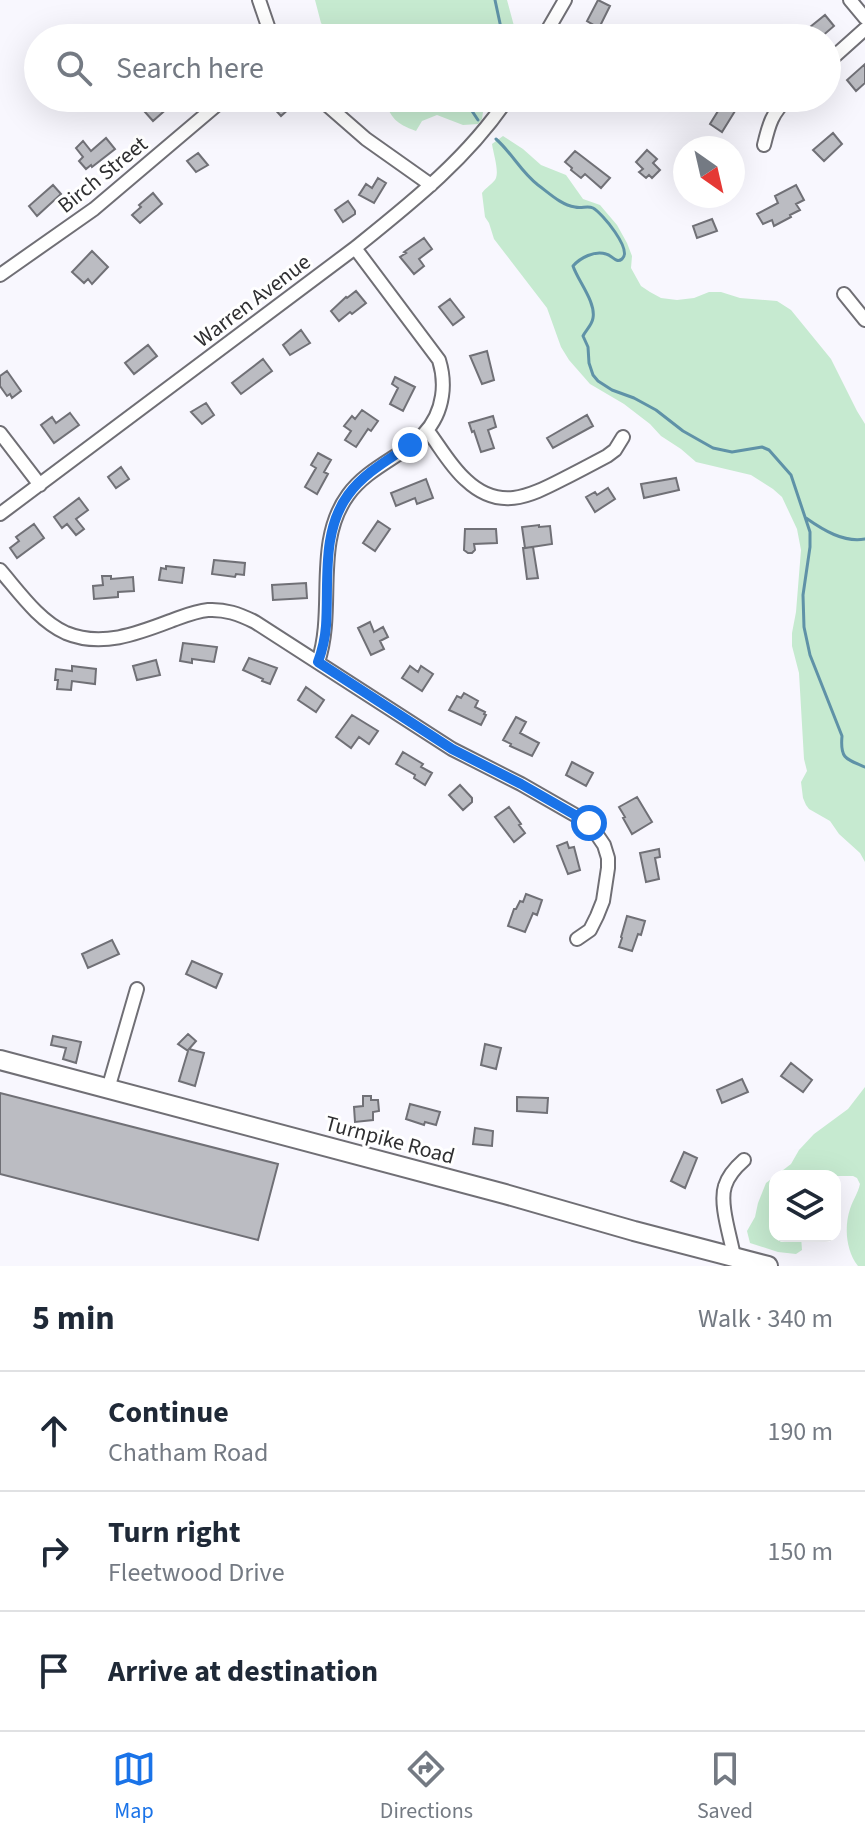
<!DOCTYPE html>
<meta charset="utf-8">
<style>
:root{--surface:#fff;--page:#f2f2f3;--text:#1f2937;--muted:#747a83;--line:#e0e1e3;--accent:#1a73e8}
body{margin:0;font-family:"Source Sans 3",sans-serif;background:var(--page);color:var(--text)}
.controls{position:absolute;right:24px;bottom:24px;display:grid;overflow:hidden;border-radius:16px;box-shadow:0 8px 32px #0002}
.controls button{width:72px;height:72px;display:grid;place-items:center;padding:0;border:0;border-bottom:2px solid var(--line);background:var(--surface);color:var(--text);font:40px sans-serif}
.compass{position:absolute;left:673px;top:136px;width:72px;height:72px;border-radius:50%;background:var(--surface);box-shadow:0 8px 32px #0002;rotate:146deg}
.stop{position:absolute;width:24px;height:24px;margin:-18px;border:6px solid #1a73e8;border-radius:50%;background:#fff}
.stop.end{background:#1a73e8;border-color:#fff;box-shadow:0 2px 8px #0008}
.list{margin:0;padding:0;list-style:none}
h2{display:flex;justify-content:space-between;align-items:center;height:104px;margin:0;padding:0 32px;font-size:34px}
h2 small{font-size:26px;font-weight:400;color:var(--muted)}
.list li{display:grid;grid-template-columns:52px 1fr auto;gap:24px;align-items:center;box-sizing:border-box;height:120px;padding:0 32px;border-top:2px solid var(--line)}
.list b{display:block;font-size:30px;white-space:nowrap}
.list p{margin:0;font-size:26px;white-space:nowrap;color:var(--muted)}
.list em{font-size:26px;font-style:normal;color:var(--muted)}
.icon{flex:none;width:44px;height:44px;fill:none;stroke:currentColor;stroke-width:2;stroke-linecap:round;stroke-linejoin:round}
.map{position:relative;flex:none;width:865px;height:1266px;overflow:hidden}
.search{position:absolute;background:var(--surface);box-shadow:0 8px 32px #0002;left:24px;right:24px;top:24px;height:88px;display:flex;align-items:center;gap:20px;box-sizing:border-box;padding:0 28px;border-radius:44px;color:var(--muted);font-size:30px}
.sheet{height:464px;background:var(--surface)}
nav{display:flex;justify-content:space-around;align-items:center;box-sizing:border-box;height:112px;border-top:2px solid var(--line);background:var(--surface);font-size:22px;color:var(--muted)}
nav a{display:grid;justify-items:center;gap:4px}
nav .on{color:var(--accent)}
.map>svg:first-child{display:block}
.green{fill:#c6ead0}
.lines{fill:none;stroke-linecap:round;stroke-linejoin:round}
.stream{stroke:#5f92a7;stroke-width:3}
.building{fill:#bbbcc2;stroke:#707076;stroke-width:2}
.street-casing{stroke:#706f75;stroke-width:16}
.secondary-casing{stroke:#706f75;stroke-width:22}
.street{stroke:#fff;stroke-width:12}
.secondary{stroke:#fff;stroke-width:18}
.route{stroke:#1a73e8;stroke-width:10}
.labels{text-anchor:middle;stroke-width:6;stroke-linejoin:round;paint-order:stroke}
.street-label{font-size:22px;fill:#2f2f31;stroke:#fff}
</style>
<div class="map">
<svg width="865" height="1266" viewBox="0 0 865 1266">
<rect width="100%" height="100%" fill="#f8f7fe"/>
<path class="green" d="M315 0H507L517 37 333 38 321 23Z
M383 98H485L482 119 478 124 463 125 437 115 422 121 416 131C395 123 392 119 383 98Z
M503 136 523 149 541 165 566 175 583 199 600 205 617 225 627 243 632 256 631 268 641 286 650 292 661 298 677 300 694 298 709 292H721L740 298 777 301 791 310 831 359 857 411 865 424V862L860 853 839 834 830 821 809 809 806 805 803 798 801 782 807 771 804 759 799 673 792 646V633L796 612 801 550 797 529 782 497 773 489 751 475 696 462 681 449 661 436 650 424 624 404 590 384 569 360 561 347 547 308 494 239 489 223 485 217 482 193C485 188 494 183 496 178 499 170 493 152 492 144Z
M865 1087V1266H858C846 1251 844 1227 850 1209 853 1200 858 1193 860 1184L857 1178 853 1176H775V1236H801L802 1250 796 1254 778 1252 750 1243 747 1231 755 1217 758 1203 766 1183 791 1164 799 1150 814 1134 848 1109Z"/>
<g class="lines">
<path class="stream" d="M495 0 501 28 498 38
M470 98 472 111 478 120
M496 139C512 153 521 172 538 185 549 193 561 205 575 207 582 209 587 205 593 208 602 213 633 250 622 259 616 264 612 255 606 254 595 250 580 258 573 266 578 281 596 302 593 318 592 325 586 330 583 336L588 347 589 363 593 375 598 381 612 390 634 398 656 410 683 431 713 448 732 452 762 447 769 450 791 475 810 532V547L803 595 804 627 810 655 842 736C840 758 845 759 865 767
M806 518C823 530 844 543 865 539"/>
</g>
<path class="building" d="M598 0 610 6 599 28 587 21Z
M825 15 834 26 820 38H812L805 31Z
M865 64V83L856 91 847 80Z
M160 98H179L153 121 145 112Z
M276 98H283L291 107 281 116 270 104Z
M723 103 735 111 722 132 710 124Z
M833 133 842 144 824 161 813 150Z
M106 138 115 149 92 167 91 165 86 169 79 161 83 157 76 148 83 141 91 151Z
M647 150 657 159 653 163 660 170 652 178 649 175 646 178 639 172 643 169 636 162Z
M575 151 610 178 601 188 585 174 581 178 571 170 572 168 565 162Z
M198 153 208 165 196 172 187 161Z
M378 178 386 183 374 203 359 195 366 184 372 188Z
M53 185 61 194 37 216 29 206Z
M796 185 804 200 796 204 800 210 790 215 791 217 774 226 772 220 763 224 757 214 778 203 775 196Z
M153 193 162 204 140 223 132 215 141 207 139 205Z
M348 201 355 211V214L343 222 335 210Z
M712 219 717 231 697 238 693 226Z
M424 238 432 249 419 259 424 266 414 274 400 257 406 253 404 252Z
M92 251 108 267 92 284 88 279 84 283 72 272Z
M356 291 366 303 352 314 350 312 339 321 331 311 346 297 347 298Z
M450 299 464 317 453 325 439 307Z
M301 330 310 343 290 355 283 345Z
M148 345 157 356 134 374 125 363Z
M487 351 494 380 482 384 470 356Z
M263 359 272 371 241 394 232 383Z
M7 371 21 391 12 398 10 394 7 396 0 386V376Z
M395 377 415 387 403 411 390 404 398 388 392 384Z
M206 403 214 415 202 424 191 412Z
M362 410 378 421 371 431 368 429 356 447 345 440 351 431 344 426 352 416 355 419Z
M70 413 79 425 54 443 41 425 52 417 56 423Z
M587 415 593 426 553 448 547 438Z
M493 416 496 427 488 430 494 448 481 452 474 431 472 432 469 423Z
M318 453 331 460 324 472 328 474 317 494 305 487 316 468 311 465Z
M121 467 129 479 116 488 108 477Z
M676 478 679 490 644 498 641 484Z
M426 479 433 498 417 504 415 498 396 506 391 493Z
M608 488 615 499 595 512 586 497 595 492 597 495Z
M79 498 88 510 76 519 84 529 76 535 67 524 62 528 54 517Z
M378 521 390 529 375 551 363 543Z
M34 524 44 538 17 558 10 548 19 541 16 537Z
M539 525V527L550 526 552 544 525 548 522 527Z
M465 529H496L497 543 474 544 475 550 472 553H468L464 550Z
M533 547 538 578 527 579 523 548Z
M214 560 245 563 244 575 236 574 235 577 212 574Z
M166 566 184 568 182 583 159 580 161 568 166 569Z
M102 576H111V579L133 577 134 591 118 592V597L94 599 93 586 103 585Z
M306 583 307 598 273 600 272 585Z
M370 622 374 632 383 627 388 637 380 641 384 649 371 655 358 628Z
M183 643 217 647 214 662 192 659V663L180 661Z
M249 658 277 668 270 684 262 681 263 679 243 670Z
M156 660 160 675 137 680 133 666Z
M72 666 96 669 95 684 72 681 71 690 57 689 58 680H55L56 669 72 671Z
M410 666 418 672 421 666 433 674 422 691 402 678Z
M306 687 324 700 316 712 298 700Z
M464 693 478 701 475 707 485 712 484 714 486 715 481 725 449 710 457 696 461 698Z
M352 715 378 731 369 744 359 737 351 748 336 737Z
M516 717 526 722 520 733 539 743 532 756 510 746 511 744 503 740Z
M403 752 423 764 421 767 432 773 425 785 414 778 415 775 396 764Z
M572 762 593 773 586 786 566 775Z
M460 785 472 798V802L463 810 449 795Z
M637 797 652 822 632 834 623 818 625 817 619 807Z
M509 807 521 824 519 825 525 833 514 842 495 817Z
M567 842 569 848 574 847 580 870 568 874 557 846Z
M659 849 660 857 655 858 659 879 646 882 640 853Z
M526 894 542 900 537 915 533 913 525 932 508 926 514 909H516L520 901 523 902Z
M627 916 645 921 641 935 638 934 632 951 619 947 622 938 621 937Z
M112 940 119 954 88 968 82 954Z
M192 961 222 974 216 988 186 974Z
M188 1034 196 1041 189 1049 204 1053 195 1086 179 1081 188 1051 178 1044Z
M53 1036 81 1042 76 1063 63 1059 66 1048 51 1045Z
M485 1044 501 1048 496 1069 481 1065Z
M791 1063 812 1080 803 1092 781 1076Z
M742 1079 748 1092 722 1103 717 1090Z
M0 1093 278 1164 258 1240 0 1174Z
M363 1096H371V1100H378L379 1111 373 1112V1120L355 1122 354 1107 363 1106Z
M517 1097 548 1098 547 1113 517 1111Z
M410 1104 440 1112 436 1125 425 1122 424 1125 406 1119Z
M475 1128 493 1131 492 1146 473 1144Z
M684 1152 697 1158 685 1188 671 1181Z"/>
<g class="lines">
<g class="street-casing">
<path id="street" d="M259 0 272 38
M850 0 865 18
M543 38 565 0
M827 63 865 29
M319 98 366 139 431 185
M764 145C769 124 772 113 788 98
M0 275 94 209 225 98
M844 294 865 320
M428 431C440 447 451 467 466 480 499 511 528 497 563 479 577 472 592 464 607 456L615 450 623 437
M0 433 40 485
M0 514 355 248C411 203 468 158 508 98
M0 570C19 592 39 621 66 633 102 648 139 633 173 620 184 616 196 611 208 610 225 609 239 614 255 622L452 749 521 784 589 823 604 845 608 858V868L603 901 597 916 590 930 577 939
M318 662C336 609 313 543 348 495 377 455 434 451 442 396 444 383 443 373 439 360L355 248
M108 1089 137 989
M734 1257C731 1238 719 1204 725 1186 728 1176 736 1167 744 1160"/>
</g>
<g class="secondary-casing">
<path id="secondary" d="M0 1060 505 1194 634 1231 768 1266"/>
</g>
<use href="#street" class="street"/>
<use href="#secondary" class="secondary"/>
</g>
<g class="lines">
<path class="route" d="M410 445C388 460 364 473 348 495 321 532 329 583 326 626 325 639 322 651 318 662L452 749 521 784 589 823"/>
</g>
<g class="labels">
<g class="street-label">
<text transform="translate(102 174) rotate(-39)" y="8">Birch Street</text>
<text transform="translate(252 300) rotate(-37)" y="8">Warren Avenue</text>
<text transform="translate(390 1139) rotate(15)" y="8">Turnpike Road</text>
</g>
</g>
</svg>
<div class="controls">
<button><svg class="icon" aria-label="layers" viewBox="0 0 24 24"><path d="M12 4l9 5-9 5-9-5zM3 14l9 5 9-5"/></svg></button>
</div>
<svg class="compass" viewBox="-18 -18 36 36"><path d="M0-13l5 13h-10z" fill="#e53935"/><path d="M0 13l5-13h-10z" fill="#747a83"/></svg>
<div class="stop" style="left:589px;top:823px"></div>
<div class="stop end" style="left:410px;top:445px"></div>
<div class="search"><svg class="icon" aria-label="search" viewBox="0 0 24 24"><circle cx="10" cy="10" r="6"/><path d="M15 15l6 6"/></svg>Search here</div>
</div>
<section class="sheet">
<h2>5 min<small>Walk · 340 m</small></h2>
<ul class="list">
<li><svg class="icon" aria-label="ahead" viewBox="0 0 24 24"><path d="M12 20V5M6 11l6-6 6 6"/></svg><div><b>Continue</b><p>Chatham Road</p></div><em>190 m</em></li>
<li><svg class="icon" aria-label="right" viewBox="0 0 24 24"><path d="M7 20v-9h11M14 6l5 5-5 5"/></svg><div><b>Turn right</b><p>Fleetwood Drive</p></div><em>150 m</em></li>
<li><svg class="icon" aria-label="arrive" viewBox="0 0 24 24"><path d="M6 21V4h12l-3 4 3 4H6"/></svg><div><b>Arrive at destination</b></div></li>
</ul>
</section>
<nav>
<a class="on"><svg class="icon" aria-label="map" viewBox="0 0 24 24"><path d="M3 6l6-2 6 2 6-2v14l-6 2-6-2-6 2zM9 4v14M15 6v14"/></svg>Map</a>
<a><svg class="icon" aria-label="directions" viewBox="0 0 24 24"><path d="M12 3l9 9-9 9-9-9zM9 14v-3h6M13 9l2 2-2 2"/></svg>Directions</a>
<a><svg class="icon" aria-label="saved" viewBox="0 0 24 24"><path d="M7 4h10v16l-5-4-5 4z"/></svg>Saved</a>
</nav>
